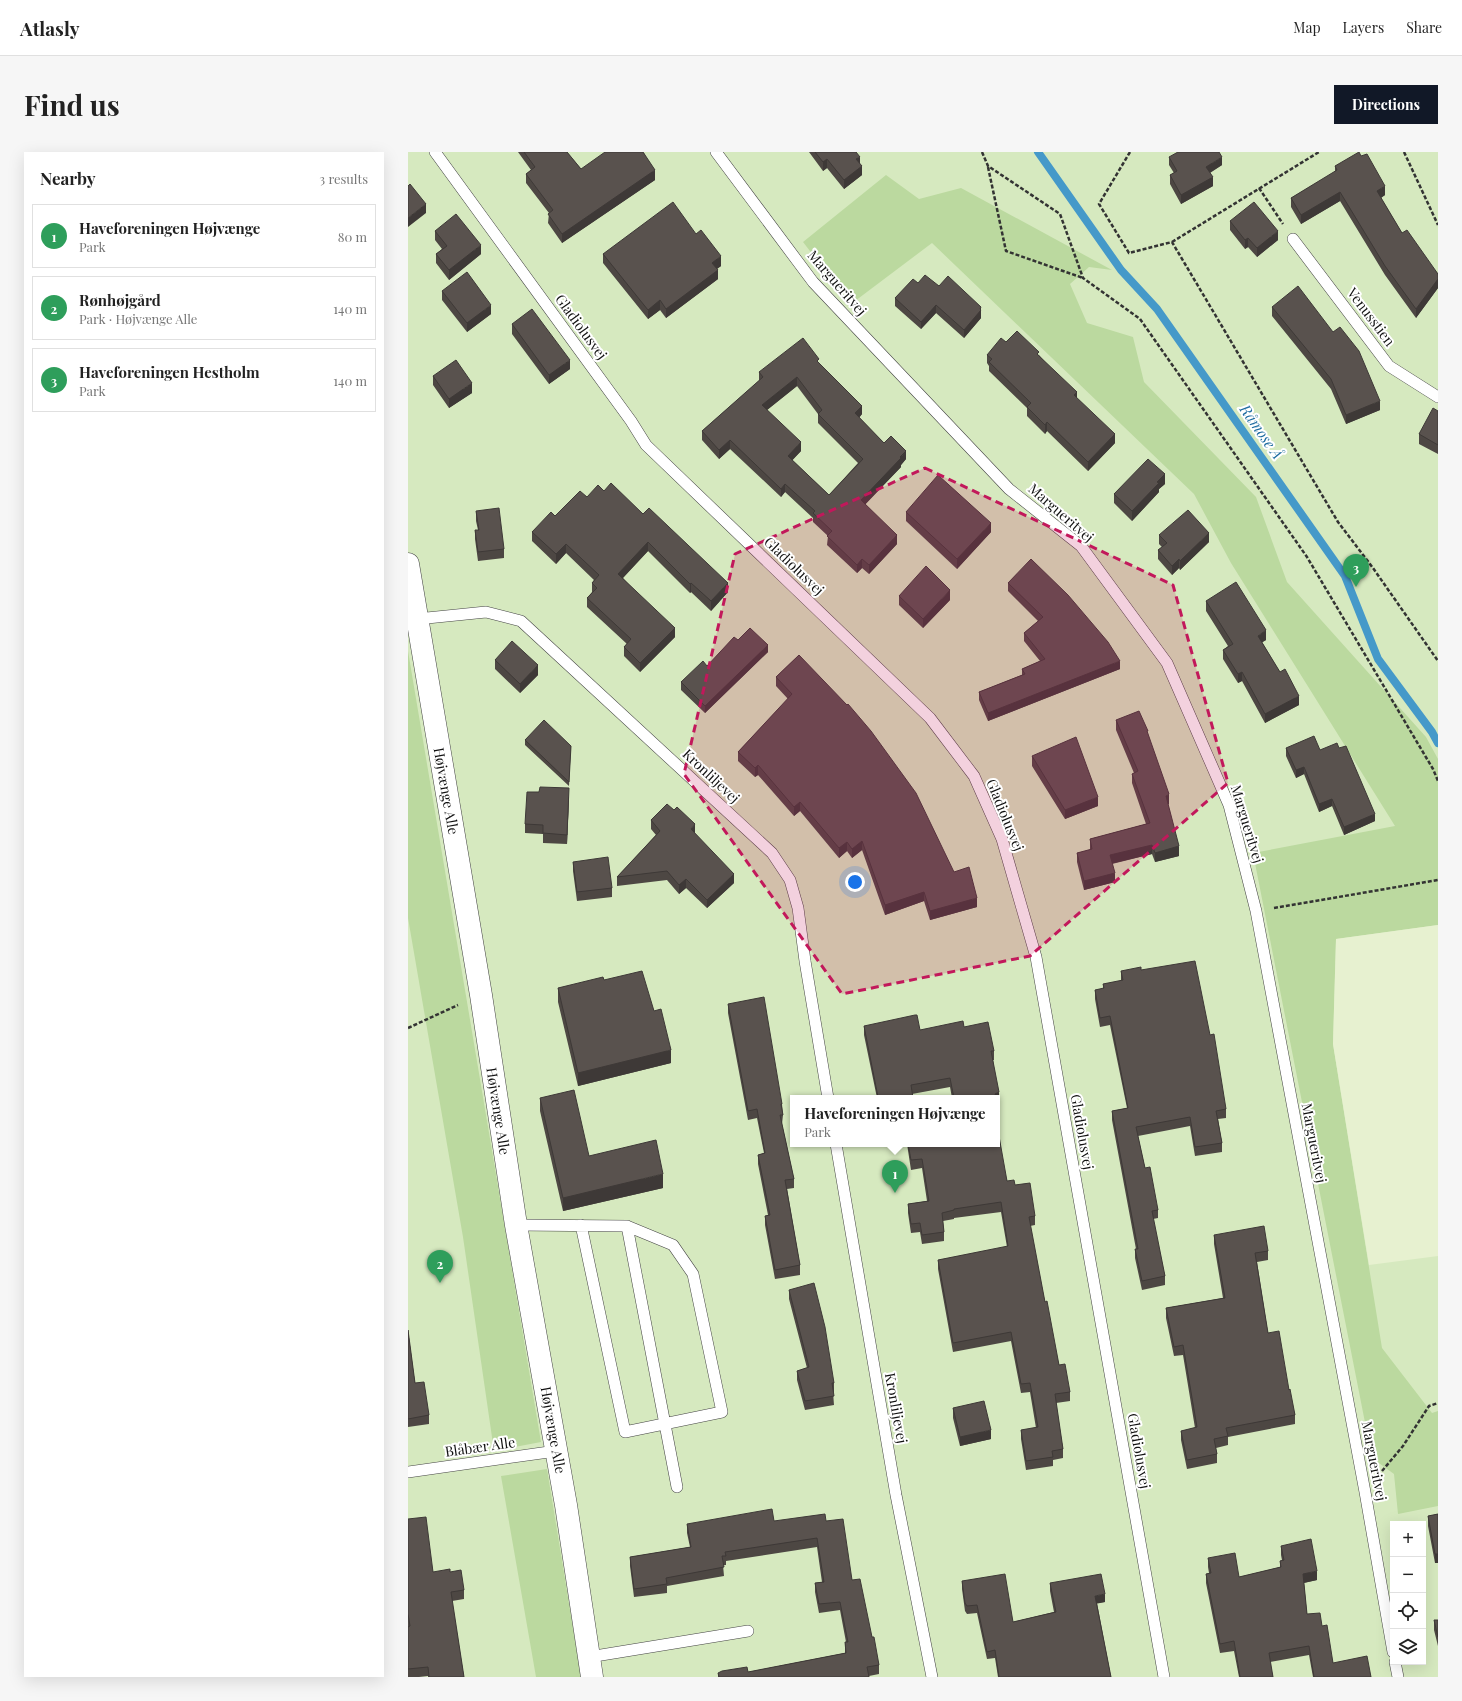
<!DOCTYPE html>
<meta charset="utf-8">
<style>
:root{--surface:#fff;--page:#f6f6f6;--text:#222;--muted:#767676;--line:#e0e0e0;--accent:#111827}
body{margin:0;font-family:"Playfair Display",serif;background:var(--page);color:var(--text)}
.controls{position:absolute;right:12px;bottom:12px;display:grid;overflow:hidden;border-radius:0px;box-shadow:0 4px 16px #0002}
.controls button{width:36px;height:36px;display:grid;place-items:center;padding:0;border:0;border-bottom:1px solid var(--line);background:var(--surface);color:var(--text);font:20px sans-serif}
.you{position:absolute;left:447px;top:730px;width:14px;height:14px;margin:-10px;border:3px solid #fff;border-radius:50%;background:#1a73e8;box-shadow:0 0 0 6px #1a73e833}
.badge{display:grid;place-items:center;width:26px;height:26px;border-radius:50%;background:var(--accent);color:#fff;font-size:13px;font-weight:700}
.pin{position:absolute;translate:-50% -33px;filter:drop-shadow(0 1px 2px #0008)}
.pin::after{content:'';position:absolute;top:21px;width:14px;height:12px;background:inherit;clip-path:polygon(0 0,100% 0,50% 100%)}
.popup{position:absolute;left:382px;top:943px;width:210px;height:52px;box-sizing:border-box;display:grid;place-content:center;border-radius:0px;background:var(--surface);filter:drop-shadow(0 1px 3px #0005);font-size:13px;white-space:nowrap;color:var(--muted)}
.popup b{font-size:15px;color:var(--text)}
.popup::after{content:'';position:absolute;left:50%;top:100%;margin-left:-8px;border:8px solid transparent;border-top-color:var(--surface)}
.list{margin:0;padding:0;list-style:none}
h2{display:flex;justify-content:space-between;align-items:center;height:52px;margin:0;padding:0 16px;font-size:17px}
h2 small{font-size:13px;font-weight:400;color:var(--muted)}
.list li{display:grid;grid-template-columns:26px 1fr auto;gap:12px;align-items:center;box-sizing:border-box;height:64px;margin:0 8px 8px;padding:0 8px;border:1px solid var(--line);border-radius:0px}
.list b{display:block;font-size:15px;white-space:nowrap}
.list p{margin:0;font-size:13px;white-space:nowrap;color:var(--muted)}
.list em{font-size:13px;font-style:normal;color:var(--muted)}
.icon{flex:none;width:22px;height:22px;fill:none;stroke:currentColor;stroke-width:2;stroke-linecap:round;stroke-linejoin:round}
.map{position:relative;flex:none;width:1030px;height:1525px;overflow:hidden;border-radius:0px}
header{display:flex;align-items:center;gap:24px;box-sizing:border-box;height:56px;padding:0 20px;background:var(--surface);border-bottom:1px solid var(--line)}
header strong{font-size:19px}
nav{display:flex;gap:22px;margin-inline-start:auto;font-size:14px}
.intro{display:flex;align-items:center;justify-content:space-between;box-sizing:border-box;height:96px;padding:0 24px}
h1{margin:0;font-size:28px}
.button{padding:10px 18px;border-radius:0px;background:var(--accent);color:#fff;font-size:14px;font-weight:700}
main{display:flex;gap:24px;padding:0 24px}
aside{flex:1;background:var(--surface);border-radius:0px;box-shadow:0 4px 16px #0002}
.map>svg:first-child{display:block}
.green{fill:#d6e9bf;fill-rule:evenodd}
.forest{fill:#bbd99f}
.pitch{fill:#e7f1d0}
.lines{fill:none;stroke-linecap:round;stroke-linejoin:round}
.stream{stroke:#4599c9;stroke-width:8}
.service-casing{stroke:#444;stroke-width:12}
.minor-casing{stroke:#444;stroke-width:23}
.path{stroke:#333;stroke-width:2.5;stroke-dasharray:4 2;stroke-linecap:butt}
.service{stroke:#fff;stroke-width:11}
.minor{stroke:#fff;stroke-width:22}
.wall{fill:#4d4743;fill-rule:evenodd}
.shaded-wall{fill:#3e3937}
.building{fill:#59524e;stroke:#3e3937;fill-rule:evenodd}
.marked{fill:#c2185b;fill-opacity:0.2;stroke:#c2185b;stroke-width:3;stroke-dasharray:8 5;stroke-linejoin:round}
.labels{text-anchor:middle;stroke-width:4;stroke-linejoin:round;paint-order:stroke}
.street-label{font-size:14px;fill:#111;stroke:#fff}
.water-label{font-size:15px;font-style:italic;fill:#1d6ba0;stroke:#fff}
</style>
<header>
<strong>Atlasly</strong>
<nav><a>Map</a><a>Layers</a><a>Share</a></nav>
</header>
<div class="intro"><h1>Find us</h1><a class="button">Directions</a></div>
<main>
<aside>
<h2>Nearby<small>3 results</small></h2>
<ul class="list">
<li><span class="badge" style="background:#2e9e5b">1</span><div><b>Haveforeningen Højvænge</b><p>Park</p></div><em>80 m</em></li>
<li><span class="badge" style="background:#2e9e5b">2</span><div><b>Rønhøjgård</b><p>Park · Højvænge Alle</p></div><em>140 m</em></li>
<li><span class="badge" style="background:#2e9e5b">3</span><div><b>Haveforeningen Hestholm</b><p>Park</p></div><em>140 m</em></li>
</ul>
</aside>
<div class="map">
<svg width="1030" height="1525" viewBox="0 0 1030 1525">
<rect width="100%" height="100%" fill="#fffcf5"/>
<path class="green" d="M0 0H1030V1525H0ZM385 946H589V992H385ZM985 1372H1015V1510H985Z"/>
<path class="forest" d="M478 23 511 47 553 36 704 118 681 115 662 132 679 171 725 185 736 230 848 345 879 430 1018 585 1030 607V773L928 787 925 892 974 1196 1024 1261 1030 1259V1354L990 1362 986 1322 964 1306 845 701 987 674 823 411 786 342 524 91 443 152 395 90Z
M0 499 133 1290 86 1299 55 1085 0 766Z
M139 1317 173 1525H128L93 1324Z"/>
<path class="pitch" d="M1030 773V1104L961 1113 925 892 928 787Z"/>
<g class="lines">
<path class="stream" d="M630 0 713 118 749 157 937 424 970 507 1024 580 1030 591"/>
<g class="service-casing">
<path id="service" d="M27 0 223 269 238 293 522 566 566 624 594 687 628 805 756 1525
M308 0 405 130 601 337 673 394 759 511 821 653 848 759 957 1340 985 1500
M885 87 981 214 1030 245
M9 467 78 460 113 469 364 701 382 728 390 756 397 809 420 946
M428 992 488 1343 524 1525
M108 1073 219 1074 269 1335
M173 1073 217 1280 314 1260 285 1122 265 1093 219 1074
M0 1320 148 1299
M181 1505 340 1479
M987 1510 990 1525"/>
</g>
<g class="minor-casing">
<path id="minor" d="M0 412 73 843 108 1073 158 1353 184 1525"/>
</g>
<path class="path" d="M574 0 580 14 652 62 675 126 732 167 899 405 1025 617 1030 629
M722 0 691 52 721 101 764 90 930 370 965 416 1030 509
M996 0 1030 73
M580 15 598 99 675 126
M851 36 875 72
M764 90 911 0
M866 756 1030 728
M0 876 50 853
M974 1319 995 1294 1021 1254 1030 1251"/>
<use href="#service" class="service"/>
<use href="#minor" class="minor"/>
</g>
<path class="wall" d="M110 0H159L173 17 236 1 247 28 154 91 140 71 141 61 118 31V22L123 18Z
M401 0H448L452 12 454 23 436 37 419 16 415 19Z
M953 4 977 43 973 46 994 81 1030 122V136L1008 166 977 123 932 49 893 72 883 55V46L927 20V14Z
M761 5 814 13 802 21 805 34 773 52 762 32V23L766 21 761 13Z
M822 69 870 88 849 105 840 95 837 97 822 78Z
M27 79 73 102 41 128 28 111V102L34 97 27 88Z
M288 82 313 114 309 117 310 127 258 166 252 158 240 167 195 111V102Z
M510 131 531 134 573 158V166L556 186 528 161 513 177 487 154V146Z
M34 139 83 162 59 180 34 148Z
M864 155 972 258 938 272 923 237 864 164Z
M104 172 162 217 141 232 104 182Z
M598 190 631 203 707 291 680 319 639 279 637 282 619 264V256L581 219V214L579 211V203Z
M411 212 454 262 451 266 476 291 498 307 493 313V315L457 352 489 392 461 422 454 416 449 421 419 393 420 384 405 370V366L377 340 373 345 322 297 311 307 294 288V279L351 229V220ZM389 234 410 262V271L450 311 421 343 384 308 393 299 359 258Z
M25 224 64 241 41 256 25 233Z
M1030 259V302L1011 292V282Z
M757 332 751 337V340L724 369 706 351V342Z
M196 339 235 362 320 440 303 459 283 440 282 441 240 399 215 426 267 485 232 520 216 504V495L219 492 179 455V446L184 440V431L186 428 158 401 148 412 124 389V380L147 364 179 345Z
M68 359 96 397V406L70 409 67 387V378H70L68 369Z
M498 360 583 380 549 417 498 369Z
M751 383 801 390 772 418 771 416 764 423 750 407V398L754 395 751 392Z
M600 431 712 517 580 569 571 548V540L614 523V517L632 509 616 489V481L630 469 600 439Z
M491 444 542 448 515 476 491 453Z
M798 449 858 488 854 490 891 553 857 571 834 529 830 531 815 507V498L820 494 798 459Z
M330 488 360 500 297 561 273 538V530L299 514Z
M391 503 546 720 569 755 522 768 516 749 477 763 454 698 444 706 439 699 431 706 392 659 386 664 350 623 347 625 330 609V600L380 547 368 534V525Z
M87 508 130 523 112 541 87 517Z
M708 568 740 583 761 652H760L771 704 747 710 744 702 704 712 707 730 676 738 669 710V701L682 698V687L738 672 724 631V622L726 621 708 578Z
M117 588 163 594 161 634 117 593Z
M878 596 912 598 931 596 967 669 936 683 924 654 911 660 896 622 888 626 878 604Z
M624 604 690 654 657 667 624 614Z
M161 645 159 692 135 691V682L117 681V672Z
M243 668 287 681V682L326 731 299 756 278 736 271 742 259 728 209 734V725L248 683 243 677Z
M165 710 204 736V745L169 749 165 719Z
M733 818 818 957V966L810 967 814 991V1000L787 1004 782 974 730 984 737 1016 750 1058V1066L745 1067 757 1124V1133L734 1138 727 1106V1097H728L704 968V959L719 956 702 873 692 875 687 847V838L695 837V832L713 829V819Z
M196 828 246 859 263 911 170 934 150 850V836Z
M320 852 374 952 375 963 374 972 386 1027V1036L379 1037 392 1113V1123L367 1127 357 1073V1064L360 1063 350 1012V1003L356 1001 349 966 340 968 320 861Z
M456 874 512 878 556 875 586 899V908H585L591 949 589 946H544L542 935 504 942 505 946H469L456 883Z
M132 946 181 1004 255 1036 155 1059 132 959Z
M499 992H589L599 1029 607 1033 627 1064V1073L622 1074 637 1150 651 1213 662 1240V1249L648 1251 655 1297V1306L645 1308V1314L618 1318 613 1287V1278L628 1276 622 1240 613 1241 603 1189 545 1200 530 1117V1108L599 1095 593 1060 546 1066V1067L535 1069 536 1080V1089L514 1092 512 1080 503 1081 500 1061V1052L519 1049 514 1016 503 1018Z
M806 1083 860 1099V1108L849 1110 860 1181 881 1238 887 1263V1272L820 1285V1293L808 1296 809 1302V1311L779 1317 773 1288V1279L787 1276 775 1203 766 1204 758 1166V1156L815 1146 806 1092Z
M381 1138 426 1231V1240H425L426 1253 397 1258 389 1228V1219L399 1216 381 1147Z
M0 1178 7 1231 21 1263V1272L0 1275Z
M545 1256 583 1287 552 1294 545 1266Z
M1030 1362V1411H1027L1020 1374V1364Z
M0 1367 25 1420H42L56 1438V1447L44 1449 56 1525H20V1524L11 1525H0Z
M366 1369H418L444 1428 464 1485 471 1513V1522L461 1524V1525H310V1521L340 1520 437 1501V1490H438L432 1458 411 1461 407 1440V1431L414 1430 409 1395 318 1409V1413H315L316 1424 259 1434V1441L226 1445 222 1414V1405L282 1395 279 1381V1372Z
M873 1394 909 1428 896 1431 899 1462 914 1474 925 1511 963 1525H905L901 1503 862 1510 865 1525H831L826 1499 812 1501 798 1431V1422L801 1421 800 1415V1406L831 1425 872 1415V1409L874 1408 873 1403Z
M554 1429 605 1470 646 1460 642 1439V1431L697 1450 689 1451 703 1525H590L587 1506 579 1507 569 1461 559 1462 557 1459 554 1437Z
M1026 1468H1030V1494L1026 1478Z"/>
<path class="shaded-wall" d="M452 5V13L448 7Z
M814 5V13L798 23V15Z
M419 7V16L415 19V10Z
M454 14V23L436 37V28Z
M247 18V28L154 91V82Z
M805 25V34L773 52V43Z
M977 34V43L969 48V39Z
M932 40V49L893 72V63Z
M18 52V61L0 75V66Z
M870 79V88L849 105V96Z
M840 86V95L837 97V88Z
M73 93V102L41 128V118Z
M313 104V114L304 120V111Z
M310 118V127L258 166V157Z
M1030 127V136L1008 166V157Z
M252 148V158L240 167V158Z
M83 153V162L59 180V171Z
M528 153V161L513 177V170Z
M573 155V166L556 186V178Z
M162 208V217L141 232V223Z
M389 225V234L354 262V253Z
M64 231V241L41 256V247Z
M669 240V249L666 243Z
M972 249V258L938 272V263Z
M454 254V262L447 270V261Z
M639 270V279L637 282V273Z
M707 282V291L680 319V310Z
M322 288V297L311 307V298Z
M393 290V299L380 313V304Z
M498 299V307L493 313V315L453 357V348Z
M757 322V332L751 337V340L724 369V359L749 330Z
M377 332V340L373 345V337Z
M583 371V380L549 417V407Z
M801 381V390L772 418V409Z
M489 383V392L461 422V413Z
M240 390V399L210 431V422Z
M158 392V401L148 412V402Z
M454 407V416L449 421V413Z
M771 407V416L764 423V414Z
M283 431V440L282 441V432Z
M320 431V440L303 459V449Z
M542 438V448L515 476V467Z
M267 476V485L232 520V511Z
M858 478V488L850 493V484Z
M360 493V500L297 561V554Z
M712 509V517L580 569V561Z
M130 513V523L112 541V532Z
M834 520V529L830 531V522Z
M891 544V553L857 571V562Z
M350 613V623L347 625V616Z
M896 615V622L888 626V618Z
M161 636V645L159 692V683Z
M761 642V652L758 653V644Z
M690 645V654L657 667V658Z
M924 647V654L911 660V652Z
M392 650V659L386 664V655Z
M967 662V669L936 683V675Z
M287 672V681L283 686V677Z
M454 689V698L444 706V697Z
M439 690V699L431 706V696Z
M744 693V702L702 712V703Z
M771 694V704L747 710V701Z
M707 721V730L676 738V729Z
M326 722V731L299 756V748Z
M278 727V736L271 742V733Z
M516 740V749L477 763V753Z
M569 746V755L522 768V759Z
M263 898V911L170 934V921Z
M591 940V949L589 950V946H588L587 942Z
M255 1022V1036L155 1059V1046Z
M583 1278V1287L552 1294V1285Z
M1027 1402H1030V1411H1027Z
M909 1419V1428L895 1431V1422Z
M697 1442V1450L687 1452V1444Z"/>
<path class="building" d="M116 0H159L173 17 197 0H235L247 18 154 82 140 62 145 58 118 22 127 15Z
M407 0H448L452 5 448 7 454 14 436 28 419 7 415 10Z
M770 0H811L814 5 798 15 805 25 773 43 762 23 769 19 761 5Z
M951 0 953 4 959 2 977 34 969 39 994 81 999 78 1030 122V127L1008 157 977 114 932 40 893 63 883 46 929 18 927 14Z
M2 32 18 52 0 66V34Z
M265 50 288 82 293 78 313 104 304 111 310 118 258 157 252 148 240 158 195 102Z
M846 50 870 79 849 96 840 86 837 88 822 69Z
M48 62 73 93 41 118 28 102 39 94 27 79Z
M59 120 83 153 59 171 34 139Z
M517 123 531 134 540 124 573 155 572 157 573 158 556 178 528 153 513 170 487 146 505 127 510 131Z
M890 134 925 180 932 175 951 199 972 249 938 263 923 227 864 155Z
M124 157 162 208 141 223 104 172Z
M609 179 631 200 629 202 669 240 666 243 707 282 680 310 639 270 637 273 619 255 623 251 581 210 584 207 579 203 593 186 598 190Z
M395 186 411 207 409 209 454 254 447 261 476 291 483 284 498 299 492 305 493 306 453 348 489 383 461 413 454 407 449 413 419 384 424 379 405 361 407 359 377 332 373 337 322 288 311 298 294 279 355 225 351 220ZM389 225 414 258 410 262 455 307 421 343 380 304 393 290 354 253Z
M48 208 64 231 41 247 25 224Z
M1025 256 1030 259V293L1011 282Z
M740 307 757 322 749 330 751 331 724 359 706 342Z
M530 323 583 371 549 407 498 360Z
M203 331 235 362 241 356 320 431 303 449 283 431 282 432 240 390 210 422 267 476 232 511 216 495 223 487 179 446 189 436 184 431 191 423 158 392 148 402 124 380 143 360 147 364 172 339 179 345 190 333 196 339Z
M91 356 96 397 70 400 67 378H71L68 359Z
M780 358 801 381 772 409 771 407 764 414 750 398 759 391 751 383Z
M623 407 660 443 700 490 712 509 580 561 571 540 617 522 614 517 637 507 616 481 635 465 600 431Z
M518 414 542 438 515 467 491 444Z
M828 430 858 478 850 484 872 520 877 517 891 544 857 562 834 520 830 522 815 498 825 492 798 449Z
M342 476 360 493 297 554 273 530 295 509 299 514 326 485 330 488Z
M104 489 130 513 112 532 87 508Z
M391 503 439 553 440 552 463 579 508 641 546 720 561 715 569 746 522 759 516 740 477 753 454 689 444 697 439 690 431 696 392 650 386 655 350 613 347 616 330 600 384 542 368 525Z
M731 559 740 579H739L761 642 758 644 771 694 747 701 744 693 702 703 707 721 676 729 669 701 684 697 682 687 742 671 724 622 730 619 708 568Z
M136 568 163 594 161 630 117 588Z
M906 584 912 598 929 591 931 596 938 594 967 662 936 675 924 647 911 652 896 615 888 618 878 596Z
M668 585 690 645 657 658 624 604Z
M132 635 161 636 159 683 135 681V673L117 672 119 640H131Z
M259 652 266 658 269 655 287 672 283 677 326 722 299 748 278 727 271 733 259 719 209 725 252 679 243 668Z
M200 705 204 736 169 740 165 710Z
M787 809 802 883 806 882 818 957 808 959 814 991 787 995 782 965 728 975 737 1016 742 1015 750 1058 744 1059 757 1124 734 1129 727 1097H730L704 959 720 956 702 864 692 866 687 838 696 836 695 832 715 828 713 819 733 815V818Z
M234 819 246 859 253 857 263 898 170 921 150 836 195 825 196 828Z
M356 845 374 952H373L375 963H372L386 1027 377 1028 392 1113 367 1118 357 1064 362 1063 350 1003 357 1001 349 957 340 959 320 852Z
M507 863H509L512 878 555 869 556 875 580 870 586 899H583L591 940 587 942 588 945 585 946H546L542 926 503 933 505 946H479V944L470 945 456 874Z
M166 938 181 1004 248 988 255 1022 155 1046 132 946Z
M589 973 599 1029 606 1028 607 1033 622 1031 627 1064 621 1065 637 1150 639 1149 651 1213 657 1212 662 1240 647 1242 655 1297 644 1299 645 1305 618 1309 613 1278 630 1275 622 1231 613 1232 603 1180 545 1191 530 1108 600 1094 593 1050 546 1057V1058L534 1061 536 1080 514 1083 512 1071 503 1072 500 1052 521 1049 514 1007 503 1008 500 992H589Z
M856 1074 860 1099 847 1101 860 1181 871 1179 881 1238 882 1237 887 1263 818 1276 820 1284 806 1287 809 1302 779 1308 773 1279 789 1275 775 1193 766 1195 758 1156 817 1146 806 1083Z
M406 1131 417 1175 426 1231H424L426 1244 397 1249 389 1219 401 1215 381 1138Z
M0 1178 7 1231 16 1230 21 1263 0 1267Z
M576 1249 583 1278 552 1285 545 1256Z
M364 1357 366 1369 417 1362 418 1369 435 1367 444 1428 452 1427 464 1485H466L471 1513 459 1515 461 1525H311L310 1521 314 1519 339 1515 340 1520 438 1501 437 1490H440L432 1450 411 1452 407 1431 416 1430 409 1386 317 1400 318 1404H314L316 1415 258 1426 259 1432 226 1437 222 1405 283 1395 279 1372Z
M1030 1362V1402H1027L1020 1364Z
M18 1365 25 1420 42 1417V1420L53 1418 56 1438 43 1440 56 1525H21L20 1515 0 1517V1475L2 1474 0 1462V1367Z
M903 1387 909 1419 895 1422 899 1462 912 1461 914 1474 919 1473 925 1511 959 1504 963 1525H906L901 1494 861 1501 865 1525H832L826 1489 812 1492 798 1422 803 1421 800 1406 827 1401 831 1425 873 1415 872 1409 876 1408 873 1394Z
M597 1422 605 1470 648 1460 642 1431 693 1422 697 1442 687 1444 703 1525H591L587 1498 579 1500 569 1453 559 1454 557 1451 554 1429Z
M1026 1468H1030V1485Z"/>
<path class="marked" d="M517 316 765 433 820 631 622 804 434 842 276 622 327 402Z"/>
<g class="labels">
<g class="street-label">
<text transform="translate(429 131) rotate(49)" y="5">Margueritvej</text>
<text transform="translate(963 165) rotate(53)" y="5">Venusstien</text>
<text transform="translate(173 175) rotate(54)" y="5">Gladiolusvej</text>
<text transform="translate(653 361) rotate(41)" y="5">Margueritvej</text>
<text transform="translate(386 414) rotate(44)" y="5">Gladiolusvej</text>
<text transform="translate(303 624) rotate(43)" y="5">Kronliljevej</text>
<text transform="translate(38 639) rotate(80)" y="5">Højvænge Alle</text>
<text transform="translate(597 663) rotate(68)" y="5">Gladiolusvej</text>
<text transform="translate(839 672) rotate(73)" y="5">Margueritvej</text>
<text transform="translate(90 959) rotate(81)" y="5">Højvænge Alle</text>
<text transform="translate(674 980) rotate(80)" y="5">Gladiolusvej</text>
<text transform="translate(906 991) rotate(79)" y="5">Margueritvej</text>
<text transform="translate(488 1256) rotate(80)" y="5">Kronliljevej</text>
<text transform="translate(145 1278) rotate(80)" y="5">Højvænge Alle</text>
<text transform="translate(72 1295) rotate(-8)" y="5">Blåbær Alle</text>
<text transform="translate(731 1299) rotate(80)" y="5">Gladiolusvej</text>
<text transform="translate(966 1309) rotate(79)" y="5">Margueritvej</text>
</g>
<g class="water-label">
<text transform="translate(853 280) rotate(55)" y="5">Råmose Å</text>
</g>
</g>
</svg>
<div class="controls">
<button>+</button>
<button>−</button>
<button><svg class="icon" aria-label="locate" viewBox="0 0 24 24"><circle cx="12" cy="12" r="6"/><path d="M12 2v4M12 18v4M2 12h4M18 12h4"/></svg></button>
<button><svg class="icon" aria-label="layers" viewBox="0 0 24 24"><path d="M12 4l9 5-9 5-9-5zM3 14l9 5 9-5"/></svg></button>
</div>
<div class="you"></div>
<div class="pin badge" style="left:487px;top:1041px;background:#2e9e5b">1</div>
<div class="popup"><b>Haveforeningen Højvænge</b>Park</div>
<div class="pin badge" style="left:32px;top:1131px;background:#2e9e5b">2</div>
<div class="pin badge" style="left:948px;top:435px;background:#2e9e5b">3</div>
</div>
</main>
